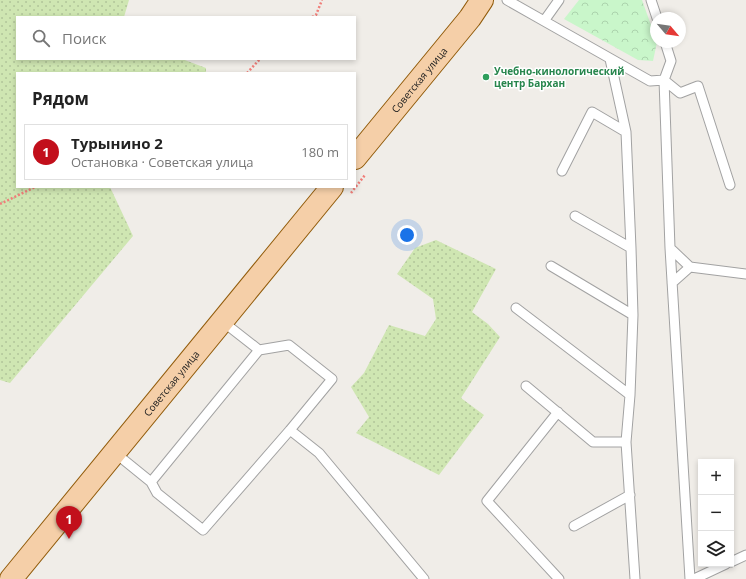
<!DOCTYPE html>
<html lang="ru">
<meta charset="utf-8">
<style>
:root{--surface:#fff;--page:#f2f2f2;--text:#222;--muted:#767676;--line:#e0e0e0;--accent:#c20f1b}
body{margin:0;font-family:"Open Sans",sans-serif;background:var(--page);color:var(--text)}
.controls{position:absolute;right:12px;bottom:12px;display:grid;overflow:hidden;border-radius:0px;box-shadow:0 2px 6px #0003}
.controls button{width:36px;height:36px;display:grid;place-items:center;padding:0;border:0;border-bottom:1px solid var(--line);background:var(--surface);color:var(--text);font:20px sans-serif}
.compass{position:absolute;left:650px;top:12px;width:36px;height:36px;border-radius:50%;background:var(--surface);box-shadow:0 2px 6px #0003;rotate:119deg}
.you{position:absolute;left:407px;top:235px;width:14px;height:14px;margin:-10px;border:3px solid #fff;border-radius:50%;background:#1a73e8;box-shadow:0 0 0 6px #1a73e833}
.badge{display:grid;place-items:center;width:26px;height:26px;border-radius:50%;background:var(--accent);color:#fff;font-size:13px;font-weight:700}
.pin{position:absolute;translate:-50% -33px;filter:drop-shadow(0 1px 2px #0008)}
.pin::after{content:'';position:absolute;top:21px;width:14px;height:12px;background:inherit;clip-path:polygon(0 0,100% 0,50% 100%)}
.list{margin:0;padding:0;list-style:none}
h2{display:flex;justify-content:space-between;align-items:center;height:52px;margin:0;padding:0 16px;font-size:17px}
h2 small{font-size:13px;font-weight:400;color:var(--muted)}
.list li{display:grid;grid-template-columns:26px 1fr auto;gap:12px;align-items:center;box-sizing:border-box;height:56px;margin:0 8px 8px;padding:0 8px;border:1px solid var(--line);border-radius:0px}
.list b{display:block;font-size:15px;white-space:nowrap}
.list p{margin:0;font-size:13px;white-space:nowrap;color:var(--muted)}
.list em{font-size:13px;font-style:normal;color:var(--muted)}
.icon{flex:none;width:22px;height:22px;fill:none;stroke:currentColor;stroke-width:2;stroke-linecap:round;stroke-linejoin:round}
.map{position:relative;flex:none;width:746px;height:579px;overflow:hidden}
.search{position:absolute;background:var(--surface);box-shadow:0 2px 6px #0003;left:16px;top:16px;width:340px;height:44px;display:flex;align-items:center;gap:10px;box-sizing:border-box;padding:0 14px;border-radius:0px;color:var(--muted);font-size:15px}
.panel{position:absolute;background:var(--surface);box-shadow:0 2px 6px #0003;left:16px;top:72px;width:340px;height:116px;border-radius:0px}
.map>svg:first-child{display:block}
.grass{fill:url(#grass-dots)}
.park{fill:url(#park-crowns)}
.lines{fill:none;stroke-linecap:round;stroke-linejoin:round}
.service-casing{stroke:#a2a2a2;stroke-width:11}
.primary-casing{stroke:#925c0b;stroke-width:24}
.path{stroke:#f07e79;stroke-width:2.5;stroke-dasharray:2 2;stroke-linecap:butt}
.service{stroke:#fff;stroke-width:9}
.primary{stroke:#f5cfa8;stroke-width:22}
.leisure-dot{fill:#2e9e5b;stroke:#fff;stroke-width:1.5}
.labels{text-anchor:middle;stroke-width:3;stroke-linejoin:round;paint-order:stroke}
.leisure-label{font-size:10px;font-weight:bold;fill:#27864d;stroke:#fff;text-anchor:start}
.street-label{font-size:10px;fill:#212121;stroke:#fff}
</style>
<div class="map">
<svg width="746" height="579" viewBox="0 0 746 579">
<defs>
<pattern id="grass-dots" width="8" height="8" patternUnits="userSpaceOnUse"><rect width="8" height="8" fill="#cfe6b2"/><path d="M2 2h.1M6 6h.1" fill="none" stroke="#b1c599" stroke-width="1.8" stroke-linecap="round"/></pattern>
<pattern id="park-crowns" width="20" height="18" patternUnits="userSpaceOnUse"><rect width="20" height="18" fill="#c9f6ca"/><path d="M2 6a3 3 0 1 1 6 0M12 15a3 3 0 1 1 6 0" fill="none" stroke="#acd3ad"/></pattern>
</defs>
<rect width="100%" height="100%" fill="#f0ede8"/>
<path class="grass" d="M0 0H129L124 17H17V59H182L206 68V73H17V187H110L133 236 10 383 0 380Z
M436 240 496 269 472 312 488 324 500 337 461 398 484 415 439 475 356 433 369 417 351 387 364 373 389 325 425 336 436 319 433 299 397 274 415 248Z"/>
<path class="park" d="M579 0H642L657 42 653 61 638 60 564 19Z"/>
<g class="lines">
<g class="service-casing">
<path id="service" d="M507 0 544 21 559 0
M651 0 657 18
M544 21 650 81 664 80 671 61 665 42
M562 171 592 112 626 132 610 59
M730 185 698 86 680 93 664 80 670 248 690 267 746 274
M575 216 631 248 626 132
M670 248 690 579
M551 266 633 315 631 248
M672 283 690 267
M516 308 630 395 633 315
M526 386 593 442H626
M630 395 626 442 635 579
M558 412 487 501 559 579
M290 430 319 453 424 579
M114 452 151 482 157 493 203 530 290 430 332 379 289 345 259 350 222 321
M151 482 259 350
M574 526 630 495
M731 562 746 555
M694 579 726 564"/>
</g>
<g class="primary-casing">
<g id="primary">
<path id="s1" d="M355 158 470 18 482 0"/>
<path id="s2" d="M11 579 332 187"/>
</g>
</g>
<path class="path" d="M312 17 316 15 322 0
M247 73 260 59
M351 193 365 175
M0 204 35 187"/>
<use href="#service" class="service"/>
<use href="#primary" class="primary"/>
</g>
<circle class="leisure-dot" cx="486" cy="77" r="4"/>
<g class="labels">
<g class="leisure-label">
<text x="494" y="75">Учебно-кинологический<tspan x="494" dy="12">центр Бархан</tspan></text>
</g>
<g class="street-label">
<text dy="4" stroke="none"><textPath href="#s1" startOffset="101">Советская улица</textPath></text>
<text dy="4" stroke="none"><textPath href="#s2" startOffset="253">Советская улица</textPath></text>
</g>
</g>
</svg>
<div class="controls">
<button>+</button>
<button>−</button>
<button><svg class="icon" aria-label="layers" viewBox="0 0 24 24"><path d="M12 4l9 5-9 5-9-5zM3 14l9 5 9-5"/></svg></button>
</div>
<svg class="compass" viewBox="-18 -18 36 36"><path d="M0-13l5 13h-10z" fill="#e53935"/><path d="M0 13l5-13h-10z" fill="#767676"/></svg>
<div class="you"></div>
<div class="pin badge" style="left:69px;top:539px">1</div>
<div class="search"><svg class="icon" aria-label="search" viewBox="0 0 24 24"><circle cx="10" cy="10" r="6"/><path d="M15 15l6 6"/></svg>Поиск</div>
<section class="panel">
<h2>Рядом<small></small></h2>
<ul class="list">
<li><span class="badge">1</span><div><b>Турынино 2</b><p>Остановка · Советская улица</p></div><em>180 m</em></li>
</ul>
</section>
</div>
